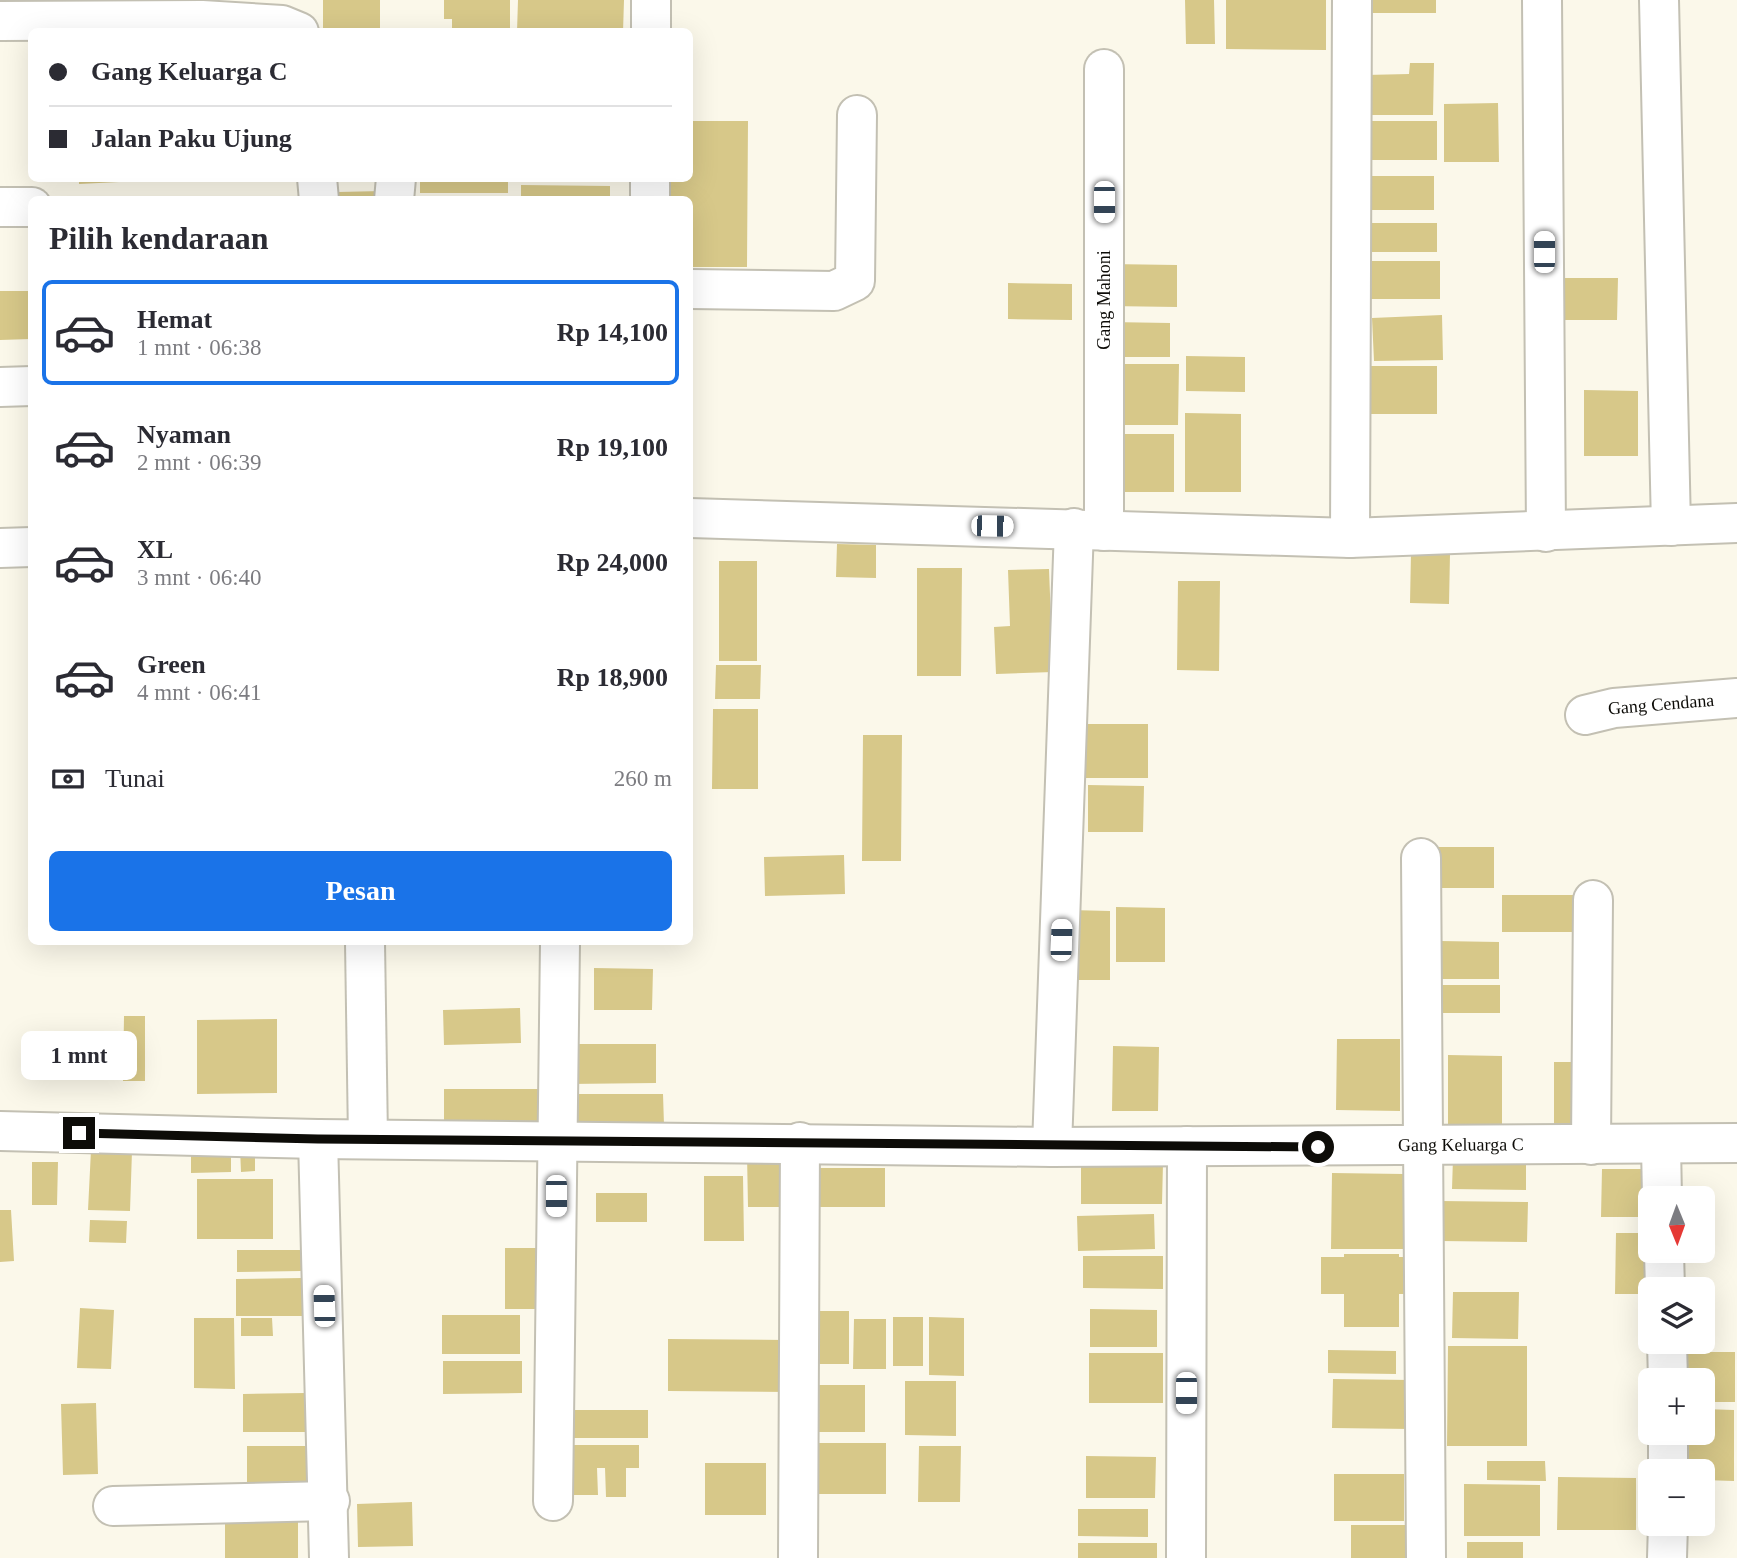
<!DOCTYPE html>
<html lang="id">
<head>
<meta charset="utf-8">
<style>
  :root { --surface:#fff; --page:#f2f2f3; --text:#2b2b33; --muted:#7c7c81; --line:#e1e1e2; --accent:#1a73e8 }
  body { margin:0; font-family:Georgia,serif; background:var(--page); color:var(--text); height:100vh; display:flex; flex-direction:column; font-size:26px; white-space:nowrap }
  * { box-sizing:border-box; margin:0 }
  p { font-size:23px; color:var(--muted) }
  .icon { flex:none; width:38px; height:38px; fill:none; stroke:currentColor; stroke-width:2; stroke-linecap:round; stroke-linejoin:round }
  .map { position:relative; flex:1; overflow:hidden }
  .drawer { position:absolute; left:28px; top:196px; width:665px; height:749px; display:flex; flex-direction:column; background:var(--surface); border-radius:10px; box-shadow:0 7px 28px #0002 }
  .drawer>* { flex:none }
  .hud { position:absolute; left:28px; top:28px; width:665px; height:154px; border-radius:10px; box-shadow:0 7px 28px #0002; display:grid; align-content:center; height:154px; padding:0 21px; background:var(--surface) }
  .needle { width:46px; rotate:179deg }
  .tools { position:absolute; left:1638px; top:1186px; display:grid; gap:14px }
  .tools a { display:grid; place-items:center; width:77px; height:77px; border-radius:10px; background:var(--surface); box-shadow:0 7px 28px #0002; font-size:35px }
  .end { position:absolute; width:32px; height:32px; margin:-16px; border:9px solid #0d0c08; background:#fff; box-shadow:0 0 0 4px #fff }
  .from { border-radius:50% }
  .bubble { position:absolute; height:49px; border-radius:10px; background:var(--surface); box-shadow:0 7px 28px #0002; font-size:23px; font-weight:700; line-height:49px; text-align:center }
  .car { position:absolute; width:21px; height:42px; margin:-21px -10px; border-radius:9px; box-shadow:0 0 5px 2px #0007; background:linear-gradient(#fff 24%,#345 0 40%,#fff 0 76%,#345 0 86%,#fff 0) }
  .hud b { display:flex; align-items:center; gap:24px; height:66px; font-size:26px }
  .hud b+b { border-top:2px solid var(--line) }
  .hud i { width:18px; height:18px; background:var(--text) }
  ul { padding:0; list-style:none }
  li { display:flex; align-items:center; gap:21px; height:105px; margin:0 14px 10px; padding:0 7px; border:4px solid transparent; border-radius:10px }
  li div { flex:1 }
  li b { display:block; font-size:26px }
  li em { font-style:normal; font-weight:700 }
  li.current { border-color:var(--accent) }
  li>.icon { width:63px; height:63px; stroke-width:1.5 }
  h2 { padding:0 21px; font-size:32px; line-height:84px }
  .pay { display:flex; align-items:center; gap:18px; height:77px; padding:0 21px; font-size:26px }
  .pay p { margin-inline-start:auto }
  .action { display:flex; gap:14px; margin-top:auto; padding:14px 21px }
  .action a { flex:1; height:80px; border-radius:10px; background:var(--accent); color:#fff; font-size:28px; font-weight:700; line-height:80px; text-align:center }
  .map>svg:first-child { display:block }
</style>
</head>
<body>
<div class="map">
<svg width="1737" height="1558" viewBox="0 0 1737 1558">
  <rect width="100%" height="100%" fill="#fbf8ea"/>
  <!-- building -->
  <path fill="#d7c889" d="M 323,0 L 380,0 L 380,32 L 323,32 Z
    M 444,0 L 510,0 L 510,32 L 452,32 L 452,19 L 444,19 Z
    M 518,0 L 624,0 L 623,32 L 517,32 Z
    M 1185,0 L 1214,0 L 1215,44 L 1186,44 Z
    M 1226,0 L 1326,0 L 1326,50 L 1226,49 Z
    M 1363,0 L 1436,0 L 1436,13 L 1363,13 Z
    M 1410,63 L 1434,63 L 1433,115 L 1364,115 L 1365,75 L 1409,74 Z
    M 1498,103 L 1499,162 L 1444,162 L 1444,104 Z
    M 690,121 L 748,121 L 747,267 L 690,267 L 690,200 L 654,200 L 654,178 L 690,178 Z
    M 1367,121 L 1437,121 L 1437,160 L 1367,160 Z
    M 1361,176 L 1434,176 L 1434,210 L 1361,210 Z
    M 79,178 L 138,178 L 139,181 L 79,184 Z
    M 420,178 L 508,178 L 508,193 L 420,193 Z
    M 521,185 L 610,186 L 610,200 L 521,200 Z
    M 382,191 L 382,200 L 338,200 L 338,192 Z
    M 1360,223 L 1437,223 L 1437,252 L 1359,252 Z
    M 1366,261 L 1440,261 L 1440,299 L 1365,299 Z
    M 1109,264 L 1177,265 L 1177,307 L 1109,306 Z
    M 1563,278 L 1618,278 L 1617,320 L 1563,320 Z
    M 1008,283 L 1072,284 L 1072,320 L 1008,319 Z
    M 0,291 L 31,291 L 31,339 L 0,340 Z
    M 1442,315 L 1443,360 L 1374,361 L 1372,318 Z
    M 1110,322 L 1170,323 L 1170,357 L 1110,357 Z
    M 1186,356 L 1245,357 L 1245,392 L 1186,391 Z
    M 1111,364 L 1179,364 L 1178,425 L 1111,425 Z
    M 1358,366 L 1437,366 L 1437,414 L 1358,414 Z
    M 1584,390 L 1638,391 L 1638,456 L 1584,456 Z
    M 1185,413 L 1241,414 L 1241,492 L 1185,492 Z
    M 1118,434 L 1174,434 L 1174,492 L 1117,492 Z
    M 837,544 L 876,545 L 876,578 L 836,577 Z
    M 1411,553 L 1450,554 L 1449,604 L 1410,603 Z
    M 719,561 L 757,561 L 757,661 L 719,661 Z
    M 917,568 L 962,568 L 961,676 L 917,676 Z
    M 1049,569 L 1053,672 L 996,674 L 994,627 L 1010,626 L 1008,570 Z
    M 1178,581 L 1220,581 L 1219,671 L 1177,670 Z
    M 716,665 L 761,665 L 760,699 L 715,699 Z
    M 713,709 L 758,709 L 758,789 L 712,789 Z
    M 1084,724 L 1148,724 L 1148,778 L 1084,778 Z
    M 863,735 L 902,735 L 901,861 L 862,861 Z
    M 1088,785 L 1144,786 L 1143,832 L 1088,832 Z
    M 1435,847 L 1494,847 L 1494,888 L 1435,888 Z
    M 844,855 L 845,894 L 765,896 L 764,857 Z
    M 1502,895 L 1573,895 L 1573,932 L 1502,932 Z
    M 1116,907 L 1165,908 L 1165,962 L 1116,962 Z
    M 1070,910 L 1110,911 L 1110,980 L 1069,980 Z
    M 1440,941 L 1499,942 L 1499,979 L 1441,979 Z
    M 594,968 L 653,969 L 652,1010 L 594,1010 Z
    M 1436,985 L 1500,985 L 1500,1013 L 1436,1013 Z
    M 520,1008 L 521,1043 L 444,1045 L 443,1010 Z
    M 124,1016 L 145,1016 L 145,1081 L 123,1081 Z
    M 277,1019 L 277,1093 L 197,1094 L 197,1020 Z
    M 1337,1039 L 1400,1039 L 1400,1111 L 1336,1110 Z
    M 577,1044 L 656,1044 L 656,1083 L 568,1084 Z
    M 1113,1046 L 1159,1047 L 1158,1111 L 1112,1111 Z
    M 1448,1055 L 1502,1056 L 1502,1136 L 1448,1135 Z
    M 1554,1062 L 1578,1062 L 1578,1128 L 1554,1128 Z
    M 444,1089 L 543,1089 L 543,1131 L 444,1131 Z
    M 574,1094 L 663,1094 L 664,1125 L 574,1125 Z
    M 191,1147 L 231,1147 L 231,1172 L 191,1173 Z
    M 240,1148 L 255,1148 L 255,1171 L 241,1172 Z
    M 91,1150 L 132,1151 L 130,1211 L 88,1210 Z
    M 784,1153 L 784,1207 L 748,1207 L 747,1154 Z
    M 1453,1158 L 1526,1158 L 1526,1190 L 1452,1189 Z
    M 32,1162 L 58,1162 L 57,1205 L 32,1205 Z
    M 1081,1163 L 1163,1163 L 1162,1204 L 1081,1204 Z
    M 812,1168 L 885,1168 L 885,1207 L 812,1207 Z
    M 1602,1169 L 1652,1169 L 1650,1217 L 1601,1217 Z
    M 1332,1173 L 1404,1174 L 1404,1249 L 1331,1249 Z
    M 704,1176 L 743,1176 L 744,1241 L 704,1241 Z
    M 197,1179 L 273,1179 L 273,1239 L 197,1239 Z
    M 596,1193 L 647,1193 L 647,1222 L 596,1222 Z
    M 1440,1201 L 1528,1202 L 1527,1242 L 1440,1241 Z
    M 0,1210 L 11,1210 L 14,1261 L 0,1262 Z
    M 1154,1214 L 1155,1249 L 1078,1251 L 1077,1216 Z
    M 90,1220 L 127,1221 L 126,1243 L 89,1242 Z
    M 1616,1233 L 1650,1233 L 1650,1294 L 1615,1294 Z
    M 505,1248 L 539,1248 L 539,1309 L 505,1309 Z
    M 237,1250 L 301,1250 L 301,1271 L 237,1272 Z
    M 1344,1254 L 1399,1254 L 1399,1257 L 1411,1257 L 1411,1294 L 1399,1294 L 1399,1327 L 1344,1327 L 1344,1294 L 1321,1294 L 1321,1257 L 1344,1257 Z
    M 1083,1256 L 1163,1256 L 1163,1289 L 1083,1288 Z
    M 303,1278 L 303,1316 L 236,1316 L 236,1279 Z
    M 1453,1292 L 1519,1292 L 1518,1339 L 1452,1338 Z
    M 80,1308 L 114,1310 L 111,1369 L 77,1368 Z
    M 1090,1309 L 1157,1310 L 1157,1347 L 1090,1347 Z
    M 806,1311 L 849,1311 L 849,1364 L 805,1364 Z
    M 442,1315 L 520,1315 L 520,1354 L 442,1354 Z
    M 893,1317 L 923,1317 L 923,1366 L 893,1366 Z
    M 929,1317 L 964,1318 L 964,1376 L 929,1375 Z
    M 194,1318 L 234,1318 L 235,1389 L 194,1388 Z
    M 241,1318 L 272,1318 L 273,1336 L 241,1336 Z
    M 854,1319 L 886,1319 L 886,1369 L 853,1369 Z
    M 668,1339 L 787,1340 L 787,1392 L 668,1391 Z
    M 1448,1346 L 1527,1346 L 1527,1446 L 1447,1446 Z
    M 1328,1350 L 1396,1351 L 1396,1374 L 1328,1373 Z
    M 1676,1352 L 1735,1352 L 1735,1402 L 1703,1402 L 1703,1381 L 1676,1381 Z
    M 1089,1353 L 1163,1353 L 1163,1403 L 1089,1403 Z
    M 443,1361 L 522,1361 L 522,1393 L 443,1394 Z
    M 1333,1379 L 1411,1380 L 1411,1429 L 1332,1428 Z
    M 905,1381 L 956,1381 L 956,1436 L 905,1435 Z
    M 811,1385 L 865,1385 L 865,1432 L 810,1432 Z
    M 306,1393 L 306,1432 L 243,1432 L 243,1394 Z
    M 96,1403 L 98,1474 L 63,1475 L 61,1404 Z
    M 1703,1409 L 1734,1410 L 1734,1481 L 1703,1480 L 1703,1472 L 1675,1472 L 1675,1433 L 1703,1433 Z
    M 570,1410 L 648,1410 L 648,1438 L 570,1438 Z
    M 802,1443 L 886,1443 L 886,1494 L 802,1494 Z
    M 573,1445 L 639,1445 L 639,1468 L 626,1468 L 626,1497 L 606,1497 L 605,1468 L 597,1468 L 598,1495 L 573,1495 Z
    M 247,1446 L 307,1446 L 308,1493 L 247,1494 Z
    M 919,1446 L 961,1446 L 960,1502 L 918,1502 Z
    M 1086,1456 L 1156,1457 L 1155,1498 L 1086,1498 Z
    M 1487,1461 L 1545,1461 L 1546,1481 L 1487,1480 Z
    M 705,1463 L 766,1463 L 766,1515 L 705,1515 Z
    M 1334,1474 L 1404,1474 L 1404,1521 L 1334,1521 Z
    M 1558,1477 L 1636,1478 L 1636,1530 L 1557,1530 Z
    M 1464,1484 L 1540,1485 L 1540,1536 L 1464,1536 Z
    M 412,1502 L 413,1546 L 358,1547 L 357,1504 Z
    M 225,1505 L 298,1506 L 298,1558 L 225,1558 Z
    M 1078,1509 L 1148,1509 L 1148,1537 L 1078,1536 Z
    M 1351,1525 L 1409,1525 L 1409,1558 L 1351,1558 Z
    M 1467,1542 L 1523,1542 L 1523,1558 L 1467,1558 Z
    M 1078,1543 L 1157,1543 L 1157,1558 L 1078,1558 Z"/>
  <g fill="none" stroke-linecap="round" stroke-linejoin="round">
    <!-- street casing -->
    <g stroke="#c3c0b3" stroke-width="42">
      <g id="street">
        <path d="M 1542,0 L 1546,532"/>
        <path d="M 1659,0 L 1671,526"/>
        <path d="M 0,21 L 202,20 L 282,25 L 299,32"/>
        <path d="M 651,32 L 651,0"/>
        <path d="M 317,178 L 319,200"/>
        <path d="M 394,200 L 396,178"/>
        <path d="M 650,200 L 650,178"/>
        <path d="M 0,207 L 32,207"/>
        <path d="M 690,289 L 834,291 L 855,281 L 857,115"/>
        <path d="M 0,387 L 32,386"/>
        <path d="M 690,518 L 1350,538 L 1737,523"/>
        <path d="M 1104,531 L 1104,69"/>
        <path d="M 1350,538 L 1352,0"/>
        <path d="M 0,548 L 32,547"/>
        <path id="s1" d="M 1585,715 L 1614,708 L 1737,698"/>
        <path d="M 1421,858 L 1426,1558"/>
        <path d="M 365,942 L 368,1139"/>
        <path id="s2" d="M 0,1131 L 318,1139 L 1052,1147 L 1737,1143"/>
        <path d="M 318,1139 L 329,1558"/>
        <path d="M 1591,1145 L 1593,900"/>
        <path d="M 1661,1145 L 1662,1199"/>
        <path d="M 1052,1147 L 1074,528"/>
        <path d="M 1664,1251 L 1665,1290"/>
        <path d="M 1667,1342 L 1668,1381"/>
        <path d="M 1668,1472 L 1668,1433"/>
        <path d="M 553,1501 L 560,942"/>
        <path d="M 113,1506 L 330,1501"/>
        <path d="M 798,1558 L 800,1142"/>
        <path d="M 1186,1558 L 1187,1146"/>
        <path d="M 1667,1558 L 1668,1524"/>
      </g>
    </g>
    <!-- street -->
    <use href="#street" stroke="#fff" stroke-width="38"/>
  </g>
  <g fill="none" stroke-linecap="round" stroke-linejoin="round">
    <!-- route -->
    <path stroke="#0d0c08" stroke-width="9" d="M 79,1133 L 318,1139 L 1318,1147"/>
  </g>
  <g text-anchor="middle" stroke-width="5" stroke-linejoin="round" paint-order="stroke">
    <!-- street labels -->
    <g font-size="18" fill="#0d0c08" stroke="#fff">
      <text transform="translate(1104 300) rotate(-90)" y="6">Gang Mahoni</text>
      <text dy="6" stroke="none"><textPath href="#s1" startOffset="77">Gang Cendana</textPath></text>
      <text dy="6" stroke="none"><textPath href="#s2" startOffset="1461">Gang Keluarga C</textPath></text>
    </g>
  </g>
</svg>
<div class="tools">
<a><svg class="needle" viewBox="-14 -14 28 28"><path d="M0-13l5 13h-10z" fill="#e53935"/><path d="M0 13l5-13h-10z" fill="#7c7c81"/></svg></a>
<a><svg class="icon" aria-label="layers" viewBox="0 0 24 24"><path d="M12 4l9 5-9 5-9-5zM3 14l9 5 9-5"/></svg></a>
<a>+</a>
<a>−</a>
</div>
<i class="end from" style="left:1318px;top:1147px"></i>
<i class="end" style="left:79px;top:1133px"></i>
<div class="bubble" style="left:21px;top:1031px;width:116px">1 mnt</div>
<i class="car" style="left:1104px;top:202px;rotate:180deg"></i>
<i class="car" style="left:1544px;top:252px;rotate:0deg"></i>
<i class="car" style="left:992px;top:526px;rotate:91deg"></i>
<i class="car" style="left:1061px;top:940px;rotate:2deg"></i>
<i class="car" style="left:556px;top:1196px;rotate:180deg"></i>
<i class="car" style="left:324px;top:1306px;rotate:358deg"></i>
<i class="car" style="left:1186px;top:1393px;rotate:180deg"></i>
<div class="hud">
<b><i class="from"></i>Gang Keluarga C</b>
<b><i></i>Jalan Paku Ujung</b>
</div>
<section class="drawer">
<h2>Pilih kendaraan</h2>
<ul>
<li class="current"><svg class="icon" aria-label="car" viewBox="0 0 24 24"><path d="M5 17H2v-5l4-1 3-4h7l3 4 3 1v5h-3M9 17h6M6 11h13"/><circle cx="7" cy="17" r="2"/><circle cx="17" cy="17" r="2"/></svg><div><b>Hemat</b><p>1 mnt · 06:38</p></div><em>Rp 14,100</em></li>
<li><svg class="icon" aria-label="car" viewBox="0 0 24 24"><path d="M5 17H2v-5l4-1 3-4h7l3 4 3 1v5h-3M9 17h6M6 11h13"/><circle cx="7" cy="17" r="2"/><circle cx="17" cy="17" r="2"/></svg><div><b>Nyaman</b><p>2 mnt · 06:39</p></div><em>Rp 19,100</em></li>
<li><svg class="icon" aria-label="car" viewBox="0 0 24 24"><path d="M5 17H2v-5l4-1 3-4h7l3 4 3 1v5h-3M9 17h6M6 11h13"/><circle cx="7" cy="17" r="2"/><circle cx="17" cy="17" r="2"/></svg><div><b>XL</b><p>3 mnt · 06:40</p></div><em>Rp 24,000</em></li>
<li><svg class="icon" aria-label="car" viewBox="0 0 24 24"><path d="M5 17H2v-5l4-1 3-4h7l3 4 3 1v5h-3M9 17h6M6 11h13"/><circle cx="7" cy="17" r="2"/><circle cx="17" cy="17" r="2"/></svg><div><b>Green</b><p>4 mnt · 06:41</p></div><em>Rp 18,900</em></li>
</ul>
<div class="pay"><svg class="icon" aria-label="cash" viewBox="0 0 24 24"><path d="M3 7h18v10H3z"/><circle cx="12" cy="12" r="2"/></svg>Tunai<p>260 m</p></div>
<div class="action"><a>Pesan</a></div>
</section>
</div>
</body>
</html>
